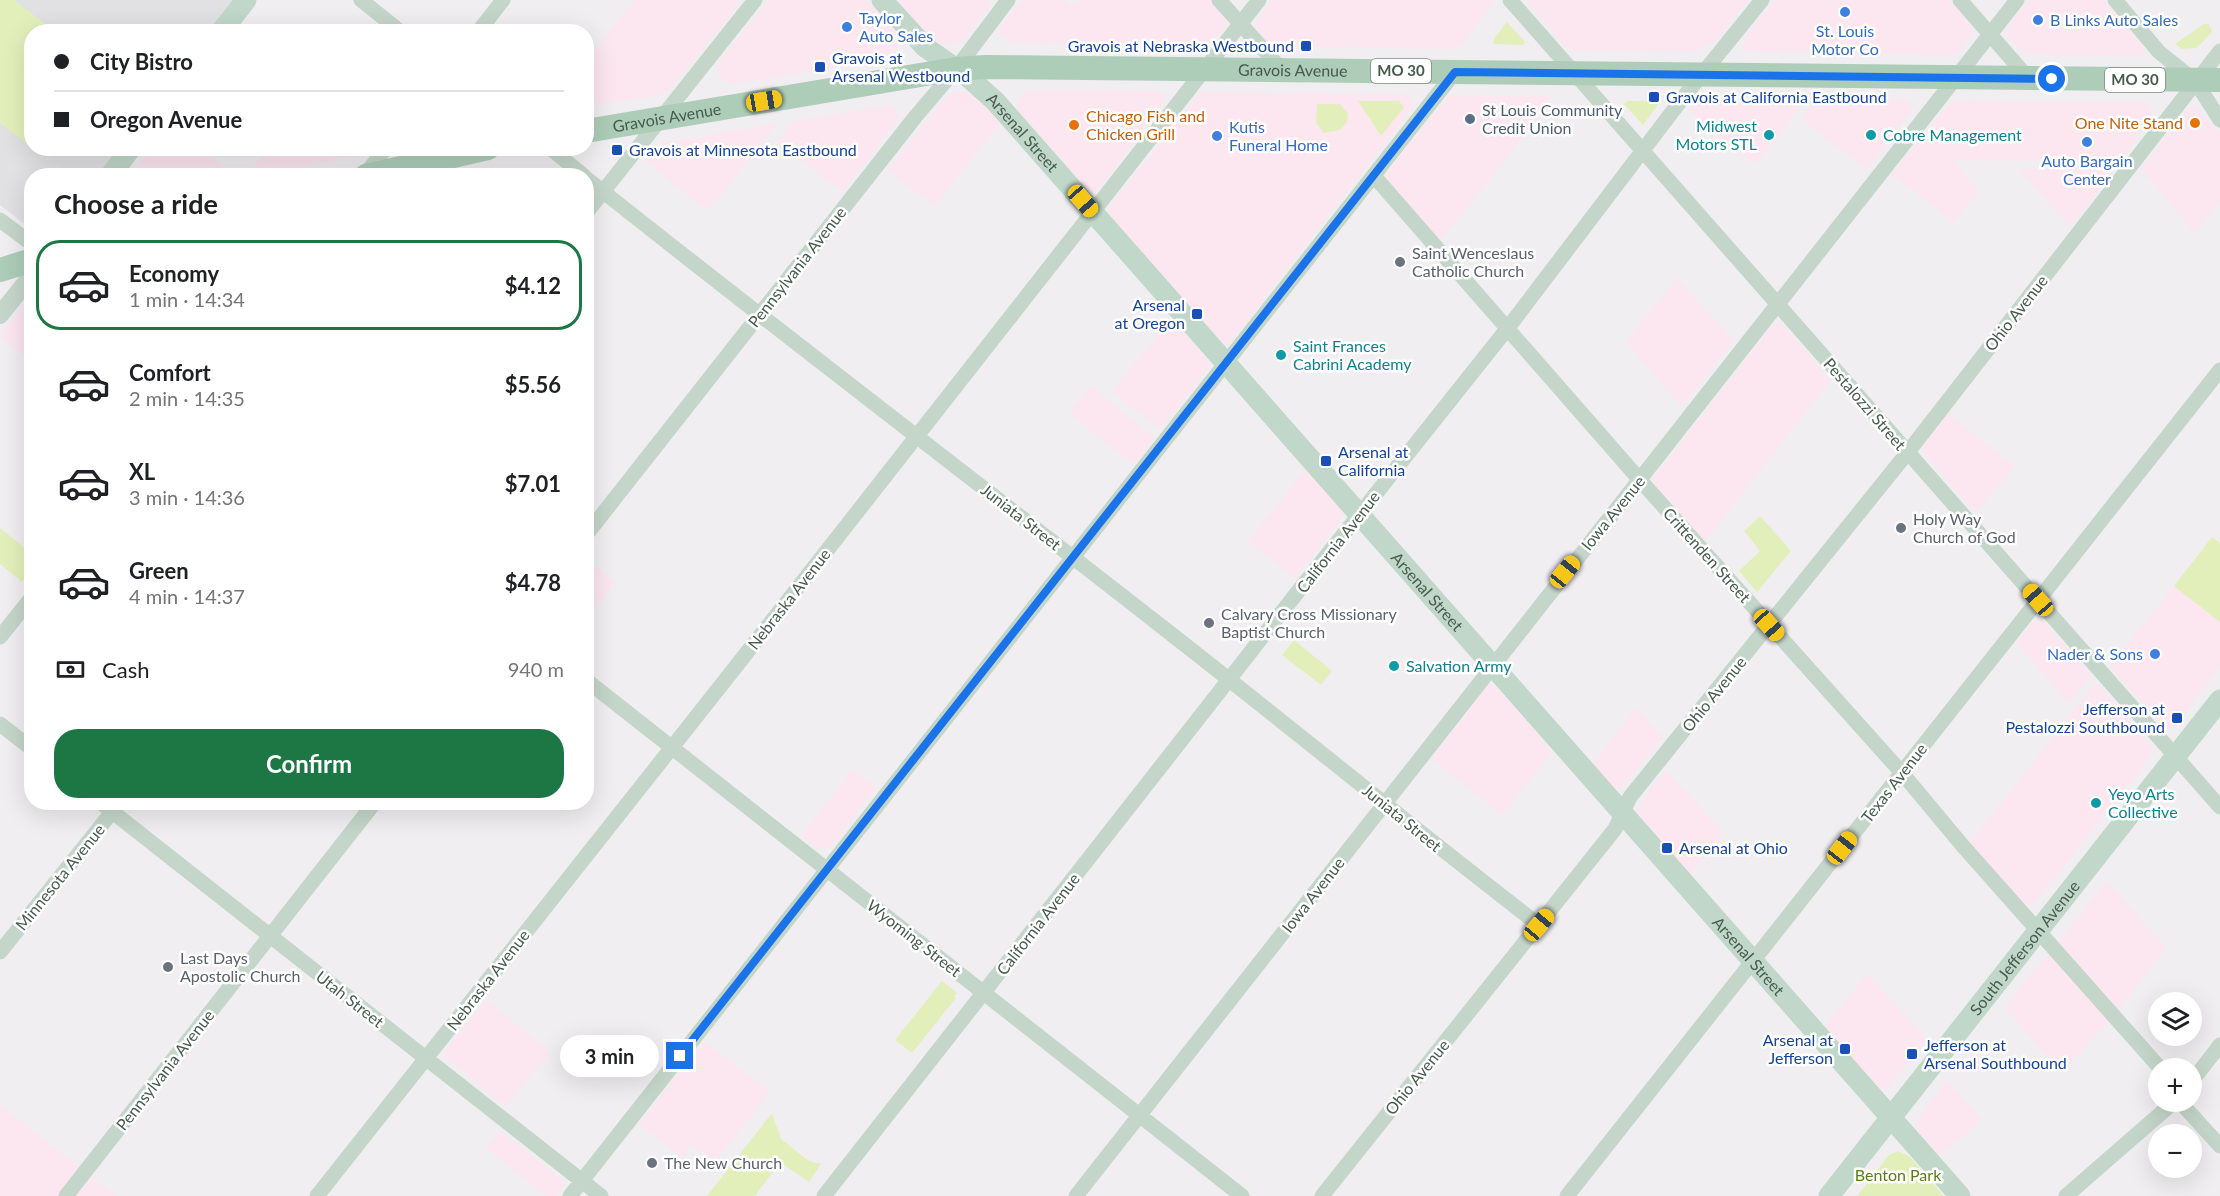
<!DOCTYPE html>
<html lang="en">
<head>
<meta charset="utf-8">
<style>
  :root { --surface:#fff; --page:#f2f2f2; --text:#202124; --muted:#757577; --line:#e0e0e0; --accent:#1c7744 }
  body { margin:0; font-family:Lato,sans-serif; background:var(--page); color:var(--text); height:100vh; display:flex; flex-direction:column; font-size:22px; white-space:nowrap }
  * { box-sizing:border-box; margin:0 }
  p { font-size:20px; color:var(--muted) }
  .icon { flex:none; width:33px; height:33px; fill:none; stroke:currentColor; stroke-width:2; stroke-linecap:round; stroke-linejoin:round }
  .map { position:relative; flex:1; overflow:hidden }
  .sheet { position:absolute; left:24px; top:168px; width:570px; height:642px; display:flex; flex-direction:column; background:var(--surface); border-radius:24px; box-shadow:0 6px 24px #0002 }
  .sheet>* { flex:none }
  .hud { position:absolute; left:24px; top:24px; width:570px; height:132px; border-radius:24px; box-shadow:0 6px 24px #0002; display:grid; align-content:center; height:132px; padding:0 30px; background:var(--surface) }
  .fabs { position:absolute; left:2148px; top:992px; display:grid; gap:12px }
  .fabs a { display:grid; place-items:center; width:54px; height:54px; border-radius:50%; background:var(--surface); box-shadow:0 6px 24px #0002; font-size:30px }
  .end { position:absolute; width:27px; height:27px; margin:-14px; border:8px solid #1a73e8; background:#fff; box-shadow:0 0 0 3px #fff }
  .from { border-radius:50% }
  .bubble { position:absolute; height:42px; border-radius:21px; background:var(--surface); box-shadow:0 6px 24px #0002; font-size:20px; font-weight:700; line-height:42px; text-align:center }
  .car { position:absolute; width:18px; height:36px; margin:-18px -9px; border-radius:8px; box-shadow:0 0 4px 2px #0007; background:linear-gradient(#f5c518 24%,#345 0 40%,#f5c518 0 76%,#345 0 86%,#f5c518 0) }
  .hud b { display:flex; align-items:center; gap:21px; height:57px; font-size:22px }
  .hud b+b { border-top:2px solid var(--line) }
  .hud i { width:15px; height:15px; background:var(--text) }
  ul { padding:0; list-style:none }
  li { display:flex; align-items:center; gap:18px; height:90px; margin:0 12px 9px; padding:0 18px; border:3px solid transparent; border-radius:24px }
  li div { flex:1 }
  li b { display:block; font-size:22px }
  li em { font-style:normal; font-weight:700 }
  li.selected { border-color:var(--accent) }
  li>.icon { width:54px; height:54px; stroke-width:1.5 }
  h2 { padding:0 30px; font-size:27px; line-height:72px }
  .pay { display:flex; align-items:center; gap:15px; height:66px; padding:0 30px; font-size:22px }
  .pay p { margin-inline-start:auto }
  .button { display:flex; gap:12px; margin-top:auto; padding:12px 30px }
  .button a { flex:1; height:69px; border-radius:24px; background:var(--accent); color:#fff; font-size:24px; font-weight:700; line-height:69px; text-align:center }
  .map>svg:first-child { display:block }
</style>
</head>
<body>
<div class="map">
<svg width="2220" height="1196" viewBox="0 0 2220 1196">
  <rect width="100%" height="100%" fill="#f0eef1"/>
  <!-- commercial -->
  <path fill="#fce6f0" d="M 635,0 L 735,0 L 740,4 L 665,94 L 587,107 L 587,60 Z
    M 769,0 L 868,0 L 899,34 L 902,40 L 898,48 L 887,55 L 875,60 L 734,84 L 722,80 L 717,69 L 718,64 Z
    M 896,0 L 988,0 L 991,4 L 964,39 L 959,43 L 946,43 L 936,42 L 930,38 Z
    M 1022,0 L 1065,0 L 1071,6 L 1081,0 L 1211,0 L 1228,19 L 1227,23 L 1208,45 L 1013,43 L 1000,34 L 999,29 Z
    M 1272,0 L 1493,0 L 1493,3 L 1462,45 L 1451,49 L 1269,46 L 1253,27 Z
    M 1527,0 L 1748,0 L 1716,41 L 1695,52 L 1574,50 L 1564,45 Z
    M 1775,0 L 1948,0 L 1973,28 L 1973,33 L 1959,51 L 1953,55 L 1746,51 L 1743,47 L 1745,38 Z
    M 2028,0 L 2104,0 L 2143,46 L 2144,50 L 2141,55 L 2137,56 L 2029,54 L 2023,52 L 2007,36 L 2007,31 L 2009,25 Z
    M 958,91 L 965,91 L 974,95 L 1000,123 L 934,206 L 888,170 L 944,100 Z
    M 1032,91 L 1159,91 L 1163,93 L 1166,98 L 1097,191 L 1093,192 L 1088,190 L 1017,110 L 1019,98 L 1025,92 Z
    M 1201,92 L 1402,94 L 1411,98 L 1413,102 L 1409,112 L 1226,346 L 1221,343 L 1108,213 L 1110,207 Z
    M 1450,95 L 1548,96 L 1550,97 L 1550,103 L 1441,240 L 1388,182 L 1387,177 L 1389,170 Z
    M 1704,98 L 1806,99 L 1756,164 L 1689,111 L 1698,100 Z
    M 1816,99 L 1903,99 L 1911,105 L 1911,111 L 1867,170 L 1802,119 Z
    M 1957,101 L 2141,102 L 2150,106 L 2152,116 L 2121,161 L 1953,160 L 1978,191 L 1954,222 L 1892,174 L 1947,106 Z
    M 889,105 L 898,111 L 899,117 L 896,122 L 843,192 L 777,141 L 792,122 Z
    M 2192,106 L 2198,109 L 2220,134 L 2220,202 L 2195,233 L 2141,169 L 2187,109 Z
    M 778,123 L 708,211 L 644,160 L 655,147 L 664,143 Z
    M 150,149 L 201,149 L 233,173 L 231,176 L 130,175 Z
    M 267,149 L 267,148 L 372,149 L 366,152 L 268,175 L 246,175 Z
    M 2018,169 L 2106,170 L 2113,173 L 2070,226 Z
    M 1677,278 L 1733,340 L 1682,407 L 1626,342 Z
    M 31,296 L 31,361 L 0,336 Z
    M 1171,319 L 1206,357 L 1208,363 L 1208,368 L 1160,429 L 1112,392 Z
    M 1779,323 L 1784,326 L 1830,381 L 1705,541 L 1654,484 L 1653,479 L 1771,327 Z
    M 1091,386 L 1154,438 L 1133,464 L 1069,413 Z
    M 1948,414 L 2014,466 L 1976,513 L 1922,450 L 1923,445 Z
    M 1307,468 L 1343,511 L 1343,517 L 1295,578 L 1248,541 Z
    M 587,559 L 615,582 L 587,620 Z
    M 2174,586 L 2220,622 L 2220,667 L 2177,722 L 2173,727 L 2168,728 L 2162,725 L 2110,666 Z
    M 2039,620 L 2044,622 L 2091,675 L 2069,704 L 2017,643 L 2033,622 Z
    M 2096,682 L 2150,745 L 2151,752 L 2149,759 L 2034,903 L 2029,905 L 2023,903 L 1969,844 Z
    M 1492,685 L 1499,688 L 1552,751 L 1503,815 L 1431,759 L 1487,687 Z
    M 1636,708 L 1663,738 L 1619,790 L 1613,788 L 1593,764 Z
    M 853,770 L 876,788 L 830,847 L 819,849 L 801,835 Z
    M 1666,770 L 1723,832 L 1690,874 L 1636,813 L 1637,808 Z
    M 2107,881 L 2166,948 L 2117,1011 L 2061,947 L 2059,942 Z
    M 2052,956 L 2110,1020 L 2061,1072 L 2005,1008 L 2045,957 Z
    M 1867,973 L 1927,1039 L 1885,1090 L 1878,1088 L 1824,1028 Z
    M 486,1000 L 550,1052 L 506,1106 L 445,1056 L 445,1051 Z
    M 705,1042 L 770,1092 L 715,1162 L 692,1144 L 681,1157 L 639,1124 Z
    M 1947,1080 L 1982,1120 L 1939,1156 L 1917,1132 L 1915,1123 Z
    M 0,1105 L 73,1162 L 117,1196 L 0,1196 Z
    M 500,1131 L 562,1180 L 563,1186 L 557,1196 L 546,1196 L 486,1148 Z"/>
  <!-- education -->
  <path fill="#e1e0e2" d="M 0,0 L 235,0 L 211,31 L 32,32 L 32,148 L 119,149 L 98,175 L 32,176 L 31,229 L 0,205 Z"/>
  <!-- green -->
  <path fill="#e3efbb" d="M 0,0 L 14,0 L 54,31 L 32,32 L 32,148 L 0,123 Z
    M 1507,22 L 1525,42 L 1523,45 L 1493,44 L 1495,37 Z
    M 2204,24 L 2209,24 L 2212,32 L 2197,48 L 2182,49 L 2175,44 Z
    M 1358,101 L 1399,101 L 1404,107 L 1381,136 Z
    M 1627,101 L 1657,101 L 1659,103 L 1643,125 L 1624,104 Z
    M 1317,104 L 1340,104 L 1348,114 L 1347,122 L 1340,130 L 1324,133 L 1316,123 Z
    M 1760,516 L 1791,551 L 1757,592 L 1739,571 L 1760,551 L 1744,531 Z
    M 0,528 L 31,553 L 31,569 L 22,582 L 0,564 Z
    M 2212,537 L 2220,543 L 2220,622 L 2174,586 Z
    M 1294,640 L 1332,671 L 1321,685 L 1282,655 Z
    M 942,981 L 957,993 L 954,996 L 956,998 L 912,1053 L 895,1040 Z
    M 772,1113 L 781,1139 L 809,1161 L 821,1164 L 809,1182 L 780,1162 L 755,1196 L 707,1196 Z
    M 1898,1151 L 1909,1156 L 1944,1196 L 1857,1196 L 1889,1155 Z"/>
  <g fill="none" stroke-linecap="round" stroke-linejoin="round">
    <!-- minor -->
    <path stroke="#c4d5c9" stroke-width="15" d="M 361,0 L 401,32
      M 1219,0 L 1282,70
      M 1510,0 L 2220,807
      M 1960,0 L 2029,79
      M 2115,0 L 2159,52 L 2195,81 L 2220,120
      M 478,32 L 503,0
      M 550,148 L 584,176
      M 364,176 L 386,148
      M 1374,176 L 1639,479 L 1902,773 L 1962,845 L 2160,1068
      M 586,178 C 773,327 964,472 1152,619 C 1282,720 1409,825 1539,925
      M 586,213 L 755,0
      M 0,220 L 32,244
      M 586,535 L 916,116 L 956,69 L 1008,0
      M 0,637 L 32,597
      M 586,680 L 1242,1196
      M 0,724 L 32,749
      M 100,802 L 601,1196
      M 0,952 L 120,802
      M 2192,1081 L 2220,1045
      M 2179,1101 L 2220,1146
      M 66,1196 L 375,802
      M 317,1196 L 734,669 L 1259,0
      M 570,1196 L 1455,72
      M 824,1196 L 1300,589 L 1507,329 L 1682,99 L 1762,0
      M 1076,1196 L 2017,0
      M 1322,1196 L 1615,829 L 1630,797 L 1908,452 L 2220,51
      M 1567,1196 L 2220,370
      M 2066,1196 L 2175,1101"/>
    <!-- tertiary -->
    <path stroke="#c4d5c9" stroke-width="18" d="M 0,315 L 32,275"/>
    <!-- secondary -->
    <g stroke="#c0d7c9" stroke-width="21">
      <path id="s1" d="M 882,0 L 925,47 L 968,77 L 995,101 L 1960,1196"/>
      <path d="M 221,32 L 246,0"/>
      <path d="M 110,176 L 131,148"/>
      <path id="s2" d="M 1829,1196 L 2220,700"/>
    </g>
    <!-- primary -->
    <g stroke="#adcdb8" stroke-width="24">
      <path id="s3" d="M 586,131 L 956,69 L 985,67 L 2220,80"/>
      <path d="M 366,176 L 488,148"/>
      <path d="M 0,270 L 32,260"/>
    </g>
  </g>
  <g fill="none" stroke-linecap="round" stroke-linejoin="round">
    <!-- route -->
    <path stroke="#1a73e8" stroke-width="8" d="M 680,1056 L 1455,72 L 2052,79"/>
  </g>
  <!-- markers -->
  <g fill="#3f7fe0" stroke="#fff" stroke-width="2">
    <circle cx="1845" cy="12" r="6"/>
    <circle cx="2038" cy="20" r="6"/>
    <circle cx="847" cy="27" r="6"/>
    <circle cx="1217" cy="136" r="6"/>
    <circle cx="2087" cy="142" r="6"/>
    <circle cx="2155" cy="654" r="6"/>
  </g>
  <g fill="#1a4fb4" stroke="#fff" stroke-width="2">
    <rect x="1300" y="40" width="12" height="12" rx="3"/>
    <rect x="814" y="61" width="12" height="12" rx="3"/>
    <rect x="1648" y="91" width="12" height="12" rx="3"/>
    <rect x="611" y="144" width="12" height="12" rx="3"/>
    <rect x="1191" y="308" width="12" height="12" rx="3"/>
    <rect x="1320" y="455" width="12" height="12" rx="3"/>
    <rect x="2171" y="712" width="12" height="12" rx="3"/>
    <rect x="1661" y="842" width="12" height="12" rx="3"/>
    <rect x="1839" y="1043" width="12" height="12" rx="3"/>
    <rect x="1906" y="1048" width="12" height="12" rx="3"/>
  </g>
  <circle fill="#5c6f8a" stroke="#fff" stroke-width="2" cx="1470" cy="119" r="6"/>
  <g fill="#e8710a" stroke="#fff" stroke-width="2">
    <circle cx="2195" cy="123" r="6"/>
    <circle cx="1074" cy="125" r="6"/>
  </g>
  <g fill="#0f9aa8" stroke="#fff" stroke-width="2">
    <circle cx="1769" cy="135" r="6"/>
    <circle cx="1871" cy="135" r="6"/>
    <circle cx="1281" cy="355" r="6"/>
    <circle cx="1394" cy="666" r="6"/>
    <circle cx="2096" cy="803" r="6"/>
  </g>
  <g fill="#6b7280" stroke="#fff" stroke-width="2">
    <circle cx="1400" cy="262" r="6"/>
    <circle cx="1901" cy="528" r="6"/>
    <circle cx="1209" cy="623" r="6"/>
    <circle cx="168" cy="967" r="6"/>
    <circle cx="652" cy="1163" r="6"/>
  </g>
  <g text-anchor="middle" stroke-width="5" stroke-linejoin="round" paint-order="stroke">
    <!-- shield labels -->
    <g fill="#fff" stroke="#7e8c82" stroke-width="1.5">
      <rect x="1371" y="59" width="60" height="24" rx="4.5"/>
      <rect x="2105" y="68" width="60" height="24" rx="4.5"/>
    </g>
    <g font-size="15" font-weight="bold" fill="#465b4d">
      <text x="1401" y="76">MO 30</text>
      <text x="2135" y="85">MO 30</text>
    </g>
    <!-- shop labels -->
    <g font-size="16" fill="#366cbe" stroke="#fff" text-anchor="start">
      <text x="859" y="24">Taylor<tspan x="859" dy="18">Auto Sales</tspan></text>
      <text x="2050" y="26">B Links Auto Sales</text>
      <text x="1845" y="37" text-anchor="middle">St. Louis<tspan x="1845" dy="18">Motor Co</tspan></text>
      <text x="1229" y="133">Kutis<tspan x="1229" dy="18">Funeral Home</tspan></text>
      <text x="2087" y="167" text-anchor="middle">Auto Bargain<tspan x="2087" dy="18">Center</tspan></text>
      <text x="2143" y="660" text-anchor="end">Nader &amp; Sons</text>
    </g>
    <!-- transit labels -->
    <g font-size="16" fill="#164399" stroke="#fff" text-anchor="start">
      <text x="1294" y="52" text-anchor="end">Gravois at Nebraska Westbound</text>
      <text x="832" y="64">Gravois at<tspan x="832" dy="18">Arsenal Westbound</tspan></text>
      <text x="1666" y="103">Gravois at California Eastbound</text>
      <text x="629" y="156">Gravois at Minnesota Eastbound</text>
      <text x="1185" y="311" text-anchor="end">Arsenal<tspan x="1185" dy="18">at Oregon</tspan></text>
      <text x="1338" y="458">Arsenal at<tspan x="1338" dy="18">California</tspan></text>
      <text x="2165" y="715" text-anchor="end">Jefferson at<tspan x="2165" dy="18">Pestalozzi Southbound</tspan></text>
      <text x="1679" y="854">Arsenal at Ohio</text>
      <text x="1833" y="1046" text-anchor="end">Arsenal at<tspan x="1833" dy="18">Jefferson</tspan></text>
      <text x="1924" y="1051">Jefferson at<tspan x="1924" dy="18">Arsenal Southbound</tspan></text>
    </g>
    <!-- street labels -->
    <g font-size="16" fill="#465b4d" stroke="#fff">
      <text dy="6" stroke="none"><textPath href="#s3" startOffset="712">Gravois Avenue</textPath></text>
      <text dy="6" stroke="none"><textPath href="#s3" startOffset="82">Gravois Avenue</textPath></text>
      <text dy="6" stroke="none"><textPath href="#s1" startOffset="194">Arsenal Street</textPath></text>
      <text transform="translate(797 267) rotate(-52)" y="6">Pennsylvania Avenue</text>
      <text transform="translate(2016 313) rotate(-52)" y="6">Ohio Avenue</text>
      <text transform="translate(1865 404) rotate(49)" y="6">Pestalozzi Street</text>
      <text transform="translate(1613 513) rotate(-51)" y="6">Iowa Avenue</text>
      <text transform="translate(1021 517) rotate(38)" y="6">Juniata Street</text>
      <text transform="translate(1338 542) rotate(-52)" y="6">California Avenue</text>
      <text transform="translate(1707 555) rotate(48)" y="6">Crittenden Street</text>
      <text dy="6" stroke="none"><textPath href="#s1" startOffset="806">Arsenal Street</textPath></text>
      <text transform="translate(789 599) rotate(-52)" y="6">Nebraska Avenue</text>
      <text transform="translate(1714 694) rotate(-51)" y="6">Ohio Avenue</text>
      <text transform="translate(1894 783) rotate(-52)" y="6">Texas Avenue</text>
      <text transform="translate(1402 818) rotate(39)" y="6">Juniata Street</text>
      <text transform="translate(60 877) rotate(-51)" y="6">Minnesota Avenue</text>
      <text transform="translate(1313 895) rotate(-52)" y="6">Iowa Avenue</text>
      <text transform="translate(1038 924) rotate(-52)" y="6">California Avenue</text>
      <text transform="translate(914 938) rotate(38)" y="6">Wyoming Street</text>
      <text dy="6" stroke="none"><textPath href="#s2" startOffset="316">South Jefferson Avenue</textPath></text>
      <text dy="6" stroke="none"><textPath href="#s1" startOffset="1292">Arsenal Street</textPath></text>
      <text transform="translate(488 980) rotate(-52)" y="6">Nebraska Avenue</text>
      <text transform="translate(350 999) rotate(38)" y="6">Utah Street</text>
      <text transform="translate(165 1070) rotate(-52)" y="6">Pennsylvania Avenue</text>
      <text transform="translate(1417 1077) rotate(-51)" y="6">Ohio Avenue</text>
    </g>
    <!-- service labels -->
    <g font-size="16" fill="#4e5e75" stroke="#fff" text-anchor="start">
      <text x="1482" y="116">St Louis Community<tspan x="1482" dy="18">Credit Union</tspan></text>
    </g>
    <!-- food labels -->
    <g font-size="16" fill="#c56008" stroke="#fff" text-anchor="start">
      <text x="1086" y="122">Chicago Fish and<tspan x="1086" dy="18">Chicken Grill</tspan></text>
      <text x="2183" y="129" text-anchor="end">One Nite Stand</text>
    </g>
    <!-- culture labels -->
    <g font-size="16" fill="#0d838f" stroke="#fff" text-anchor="start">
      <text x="1757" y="132" text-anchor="end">Midwest<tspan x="1757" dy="18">Motors STL</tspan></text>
      <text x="1883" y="141">Cobre Management</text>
      <text x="1293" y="352">Saint Frances<tspan x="1293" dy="18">Cabrini Academy</tspan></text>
      <text x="1406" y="672">Salvation Army</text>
      <text x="2108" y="800">Yeyo Arts<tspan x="2108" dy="18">Collective</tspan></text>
    </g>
    <!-- worship labels -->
    <g font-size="16" fill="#5b616d" stroke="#fff" text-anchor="start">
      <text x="1412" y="259">Saint Wenceslaus<tspan x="1412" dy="18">Catholic Church</tspan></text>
      <text x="1913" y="525">Holy Way<tspan x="1913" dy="18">Church of God</tspan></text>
      <text x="1221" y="620">Calvary Cross Missionary<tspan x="1221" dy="18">Baptist Church</tspan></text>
      <text x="180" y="964">Last Days<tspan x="180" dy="18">Apostolic Church</tspan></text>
      <text x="664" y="1169">The New Church</text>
    </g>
    <!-- park labels -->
    <g font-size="16" fill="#597d16" stroke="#fff">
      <text x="1898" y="1181">Benton Park</text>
    </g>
  </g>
</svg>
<div class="fabs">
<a><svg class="icon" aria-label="layers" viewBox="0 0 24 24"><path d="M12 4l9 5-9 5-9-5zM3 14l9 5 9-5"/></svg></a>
<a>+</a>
<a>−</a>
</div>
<i class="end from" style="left:2052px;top:79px"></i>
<i class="end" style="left:680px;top:1056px"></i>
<div class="bubble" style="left:560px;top:1035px;width:99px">3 min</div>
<i class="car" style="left:764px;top:101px;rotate:80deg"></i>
<i class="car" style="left:1083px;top:201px;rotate:139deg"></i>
<i class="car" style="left:1565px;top:572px;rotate:39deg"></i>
<i class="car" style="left:2038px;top:600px;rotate:319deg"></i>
<i class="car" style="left:1769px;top:625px;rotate:138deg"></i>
<i class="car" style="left:1842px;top:848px;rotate:38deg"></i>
<i class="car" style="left:1539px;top:925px;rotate:40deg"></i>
<div class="hud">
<b><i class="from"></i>City Bistro</b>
<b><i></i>Oregon Avenue</b>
</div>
<section class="sheet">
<h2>Choose a ride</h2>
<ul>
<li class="selected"><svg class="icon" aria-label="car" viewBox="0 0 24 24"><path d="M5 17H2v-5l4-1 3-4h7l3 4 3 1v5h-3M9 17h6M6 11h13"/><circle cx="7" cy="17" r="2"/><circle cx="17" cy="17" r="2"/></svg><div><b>Economy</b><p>1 min · 14:34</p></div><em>$4.12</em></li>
<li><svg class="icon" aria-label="car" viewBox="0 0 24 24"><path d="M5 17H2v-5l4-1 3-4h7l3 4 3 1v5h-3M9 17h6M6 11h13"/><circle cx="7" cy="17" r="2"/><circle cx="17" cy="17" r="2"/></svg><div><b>Comfort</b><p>2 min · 14:35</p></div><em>$5.56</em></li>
<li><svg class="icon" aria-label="car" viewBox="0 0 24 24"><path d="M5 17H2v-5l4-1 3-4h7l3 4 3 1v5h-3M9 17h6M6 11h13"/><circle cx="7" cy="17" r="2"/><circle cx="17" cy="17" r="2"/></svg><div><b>XL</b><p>3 min · 14:36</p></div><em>$7.01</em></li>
<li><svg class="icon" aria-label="car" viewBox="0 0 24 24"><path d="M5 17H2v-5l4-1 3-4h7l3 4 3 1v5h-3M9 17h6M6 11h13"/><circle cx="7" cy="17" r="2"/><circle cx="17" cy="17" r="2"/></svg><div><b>Green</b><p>4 min · 14:37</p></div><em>$4.78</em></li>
</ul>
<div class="pay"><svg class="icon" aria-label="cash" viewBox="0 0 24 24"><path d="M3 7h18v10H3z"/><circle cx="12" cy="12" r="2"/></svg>Cash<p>940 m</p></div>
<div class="button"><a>Confirm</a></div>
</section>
</div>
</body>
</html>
